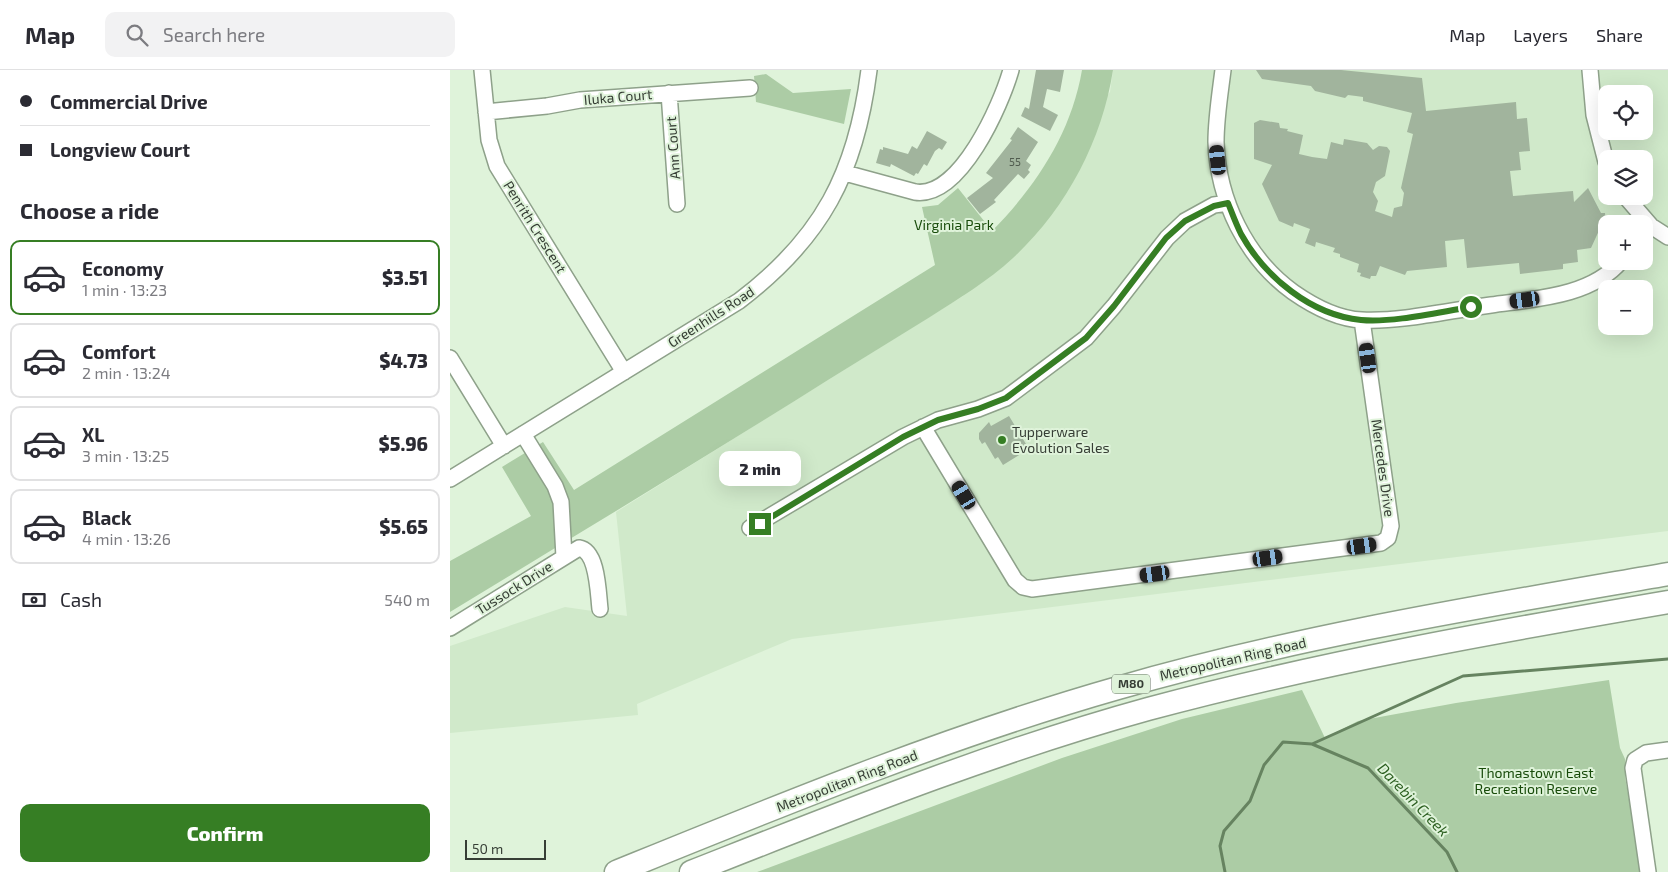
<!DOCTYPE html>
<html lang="en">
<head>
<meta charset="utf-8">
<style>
  :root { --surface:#fff; --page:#f2f2f3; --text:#2b2b33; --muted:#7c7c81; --line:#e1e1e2; --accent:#367e24 }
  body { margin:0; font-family:"Exo 2",sans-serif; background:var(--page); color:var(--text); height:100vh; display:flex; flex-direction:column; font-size:19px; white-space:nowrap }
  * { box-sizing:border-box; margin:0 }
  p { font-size:16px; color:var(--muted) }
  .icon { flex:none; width:28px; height:28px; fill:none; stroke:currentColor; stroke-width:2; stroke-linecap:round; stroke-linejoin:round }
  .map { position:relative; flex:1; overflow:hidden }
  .sheet { display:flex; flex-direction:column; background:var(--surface); width:450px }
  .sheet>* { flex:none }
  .banner { display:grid; align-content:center; height:110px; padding:0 20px; background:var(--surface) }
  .buttons { position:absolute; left:1148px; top:15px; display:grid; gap:10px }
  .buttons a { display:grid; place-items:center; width:55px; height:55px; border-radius:10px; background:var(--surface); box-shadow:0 5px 20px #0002; font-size:25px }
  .scale { position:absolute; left:15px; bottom:12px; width:81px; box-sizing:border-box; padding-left:5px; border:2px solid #363e35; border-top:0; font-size:14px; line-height:18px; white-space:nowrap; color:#363e35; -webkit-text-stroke:4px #dff3da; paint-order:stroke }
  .end { position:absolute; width:22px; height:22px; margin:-11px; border:6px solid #367e24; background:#fff; box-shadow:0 0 0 2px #fff }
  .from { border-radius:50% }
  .bubble { position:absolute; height:35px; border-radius:10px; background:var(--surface); box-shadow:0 5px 20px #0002; font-size:16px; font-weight:800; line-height:35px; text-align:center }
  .car { position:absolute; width:15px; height:30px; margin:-15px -8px; border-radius:6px; box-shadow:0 0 4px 1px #0007; background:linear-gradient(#222 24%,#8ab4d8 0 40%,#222 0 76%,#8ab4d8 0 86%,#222 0) }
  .banner b { display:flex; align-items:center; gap:18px; height:48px; font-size:19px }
  .banner b+b { border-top:1px solid var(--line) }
  .banner i { width:12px; height:12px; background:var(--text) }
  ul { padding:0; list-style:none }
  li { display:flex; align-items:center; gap:15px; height:75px; margin:0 10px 8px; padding:0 10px; border:2px solid var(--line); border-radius:10px }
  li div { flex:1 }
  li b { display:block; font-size:19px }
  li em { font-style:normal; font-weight:800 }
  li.current { border-color:var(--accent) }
  li>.icon { width:45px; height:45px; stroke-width:1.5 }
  h2 { padding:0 20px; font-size:22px; line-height:60px }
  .pay { display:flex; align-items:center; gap:12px; height:55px; padding:0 20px; font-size:19px }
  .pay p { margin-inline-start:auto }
  .button { display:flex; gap:10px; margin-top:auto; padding:10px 20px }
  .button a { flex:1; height:58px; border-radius:10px; background:var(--accent); color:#fff; font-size:20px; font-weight:800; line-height:58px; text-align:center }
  header { display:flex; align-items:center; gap:30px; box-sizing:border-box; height:70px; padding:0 25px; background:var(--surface); border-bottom:1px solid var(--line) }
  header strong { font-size:24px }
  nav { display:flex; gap:28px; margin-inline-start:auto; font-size:18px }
  .search { width:350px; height:45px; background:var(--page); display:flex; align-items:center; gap:12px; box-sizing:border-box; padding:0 18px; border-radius:10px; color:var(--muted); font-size:19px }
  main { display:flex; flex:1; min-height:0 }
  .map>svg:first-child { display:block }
</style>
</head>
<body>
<header>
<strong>Map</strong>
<div class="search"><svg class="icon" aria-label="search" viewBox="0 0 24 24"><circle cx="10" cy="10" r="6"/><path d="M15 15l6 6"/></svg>Search here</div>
<nav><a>Map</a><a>Layers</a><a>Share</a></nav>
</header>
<main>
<section class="sheet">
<div class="banner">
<b><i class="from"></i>Commercial Drive</b>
<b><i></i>Longview Court</b>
</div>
<h2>Choose a ride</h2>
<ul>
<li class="current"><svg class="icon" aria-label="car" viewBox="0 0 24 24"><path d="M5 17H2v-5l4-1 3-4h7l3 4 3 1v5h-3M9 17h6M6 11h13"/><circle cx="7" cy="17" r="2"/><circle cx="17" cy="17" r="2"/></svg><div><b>Economy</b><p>1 min · 13:23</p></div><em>$3.51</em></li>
<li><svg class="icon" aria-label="car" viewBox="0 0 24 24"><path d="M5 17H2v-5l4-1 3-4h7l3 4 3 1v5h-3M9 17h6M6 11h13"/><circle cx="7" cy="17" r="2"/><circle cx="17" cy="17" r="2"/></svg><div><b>Comfort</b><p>2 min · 13:24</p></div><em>$4.73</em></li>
<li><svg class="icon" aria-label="car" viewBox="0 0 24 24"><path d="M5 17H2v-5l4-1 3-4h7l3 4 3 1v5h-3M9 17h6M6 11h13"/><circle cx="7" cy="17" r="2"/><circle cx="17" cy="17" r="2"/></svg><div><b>XL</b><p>3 min · 13:25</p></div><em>$5.96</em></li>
<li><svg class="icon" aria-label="car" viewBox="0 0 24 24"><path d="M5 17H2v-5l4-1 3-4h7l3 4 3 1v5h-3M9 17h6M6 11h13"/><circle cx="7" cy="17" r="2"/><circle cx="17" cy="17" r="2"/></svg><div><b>Black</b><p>4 min · 13:26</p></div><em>$5.65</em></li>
</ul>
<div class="pay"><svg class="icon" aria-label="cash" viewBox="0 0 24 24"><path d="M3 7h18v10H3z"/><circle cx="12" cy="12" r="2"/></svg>Cash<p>540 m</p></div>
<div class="button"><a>Confirm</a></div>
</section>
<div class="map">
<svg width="1218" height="802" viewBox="0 0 1218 802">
  <rect width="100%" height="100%" fill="#dff3da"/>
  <!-- built -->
  <path fill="#d0e9ca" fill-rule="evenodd" d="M 663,0 L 1218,0 L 1218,461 L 342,569 L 187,634 L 188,645 L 0,663 L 0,576 L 115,537 L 177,546 L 166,442 L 513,226 L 660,22 ZM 1156,24 L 1194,24 L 1194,61 L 1156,61 ZM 1156,89 L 1194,89 L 1194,126 L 1156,126 ZM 1156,154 L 1194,154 L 1194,191 L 1156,191 ZM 1156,219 L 1194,219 L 1194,256 L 1156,256 Z"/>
  <!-- green -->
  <path fill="#accca5" d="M 632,0 L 663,0 C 652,71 616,139 563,188 C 538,211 508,229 480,247 C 446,268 412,289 378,310 C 253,389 126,465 0,542 L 0,491 L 81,446 L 52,397 L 93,372 L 124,420 L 485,195 L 472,137 L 488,135 L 508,118 L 542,161 C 586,116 621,64 632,0 Z
    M 316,4 L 343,23 L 401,19 L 394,54 L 306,32 L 304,6 Z
    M 1159,610 L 1170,678 L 1175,689 L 1175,707 L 1192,802 L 307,802 L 612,688 L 732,649 L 852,620 L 875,668 L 908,651 L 1006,633 Z"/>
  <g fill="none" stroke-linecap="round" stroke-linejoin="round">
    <!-- stream -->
    <path stroke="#668360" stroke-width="3" d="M 862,674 L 1013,606 L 1218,589
      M 775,802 L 770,776 L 774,761 L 800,731 L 814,695 L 833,672 L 862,674 L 918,698 L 997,782 L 1007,802"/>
  </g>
  <!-- building -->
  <path fill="#a1b49d" d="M 586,0 L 614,0 L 610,22 L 597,19 L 593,37 L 608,45 L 600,61 L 571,46 L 575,37 L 579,39 Z
    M 806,0 L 891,0 L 972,8 L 976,41 L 1066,32 L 1067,49 L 1077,48 L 1080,81 L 1069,82 L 1071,100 L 1060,101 L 1063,126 L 1123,121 L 1124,132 L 1138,118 L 1151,143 L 1155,143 L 1156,154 L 1152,154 L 1141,178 L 1127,180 L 1128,192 L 1113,194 L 1113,199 L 1070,204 L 1069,193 L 1017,198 L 1014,169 L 995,171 L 997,197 L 957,201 L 955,205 L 930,196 L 926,206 L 921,206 L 920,209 L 910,206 L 911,203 L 907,202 L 909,194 L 890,187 L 890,184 L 883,182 L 885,178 L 866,172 L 865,177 L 855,173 L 860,159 L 844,153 L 843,157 L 829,151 L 812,114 L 822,95 L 804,89 L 804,53 L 810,50 L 829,53 L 830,58 L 838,59 L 837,61 L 853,65 L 849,84 L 862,87 L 877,89 L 881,72 L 893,75 L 894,69 L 917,73 L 923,80 L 929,76 L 937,77 L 940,81 L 935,106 L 926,112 L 923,122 L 928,131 L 925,141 L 942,147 L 944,138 L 952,136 L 954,123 L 951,118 L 963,64 L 957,62 L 962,43 L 913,31 L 913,27 L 906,26 L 898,25 L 895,28 L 865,21 L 861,16 L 812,9 Z
    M 568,57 L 588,72 L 576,91 L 581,95 L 578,100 L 580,102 L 574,109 L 568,104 L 544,130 L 546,132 L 530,144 L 517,128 L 543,108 L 536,103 L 562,70 L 560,69 Z
    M 477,61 L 497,72 L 492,80 L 489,78 L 485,81 L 477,96 L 474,94 L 468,104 L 466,103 L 464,106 L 441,94 L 440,97 L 426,93 L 430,79 L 433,80 L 433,77 L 458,84 L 462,76 L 467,79 Z
    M 559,346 L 579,379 L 553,395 L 548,387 L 545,389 L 535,372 L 532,374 L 529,369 L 529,363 L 539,352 L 541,356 Z"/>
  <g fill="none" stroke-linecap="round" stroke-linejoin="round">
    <!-- minor casing -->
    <g stroke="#8ea18a" stroke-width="18">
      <path id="minor" d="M 32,0 L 39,70 L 47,96 L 174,302
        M 773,0 C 770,24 766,48 766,72 C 768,130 796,188 843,222 C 863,236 887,249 912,250 C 952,252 1001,240 1041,235 C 1083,229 1141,227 1171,191
        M 1140,0 L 1144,45 L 1156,92
        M 219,23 L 227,134
        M 36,42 L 97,36 L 130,30 L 300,18
        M 395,103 L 465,122 C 510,129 551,35 561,0
        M 1175,126 L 1201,156 L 1218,167
        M 0,288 L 54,376
        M 473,357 L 565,510 L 573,517 L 582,519 L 931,473 L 938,468 L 941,456 L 912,250
        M 73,364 L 105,416 L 111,432 L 114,487
        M 0,409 L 289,231 C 372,168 406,103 419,0
        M 300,458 L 453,367 L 488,350 L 528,339 L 556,328 L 636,268 L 664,236 L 717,168 L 735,151 L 764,135 L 778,133
        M 0,558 L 129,478 C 148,481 148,523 150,539
        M 1198,802 L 1183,698 L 1185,690 L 1196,683 L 1218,680"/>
    </g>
    <!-- highway casing -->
    <g stroke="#8ea18a" stroke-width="25">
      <path id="highway" d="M 166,802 C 331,735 496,667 668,618 C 848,566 1034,536 1218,504
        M 241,802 C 391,743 542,682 698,639 C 869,593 1043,562 1218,532"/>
    </g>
    <!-- minor -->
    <use href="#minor" stroke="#fff" stroke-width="15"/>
    <!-- highway -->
    <use href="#highway" stroke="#fff" stroke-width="22"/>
  </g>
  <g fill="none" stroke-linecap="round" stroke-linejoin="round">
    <!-- route -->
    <path stroke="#367e24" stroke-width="6" d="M 310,454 L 453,367 L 488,350 L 528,339 L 556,328 L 636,268 L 664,236 L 716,168 L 735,151 L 764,136 L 778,133 C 782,143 786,154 791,164 C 815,207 861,245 911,250 C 943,253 989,242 1021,237"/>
  </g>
  <!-- markers -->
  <circle fill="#367e24" stroke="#dff3da" stroke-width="2" cx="552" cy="370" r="5"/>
  <g text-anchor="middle" stroke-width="4" stroke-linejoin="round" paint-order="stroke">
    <!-- number labels -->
    <g font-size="11" fill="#515c4f">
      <text x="565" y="96">55</text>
    </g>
    <!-- shield labels -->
    <rect fill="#dff3da" stroke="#697466" stroke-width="1" x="662" y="604.5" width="38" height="19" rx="4"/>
    <g font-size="12" font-weight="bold" fill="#363e35">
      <text x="681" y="618">M80</text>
    </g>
    <!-- street labels -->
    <g font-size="14" fill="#363e35" stroke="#dff3da">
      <text transform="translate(168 27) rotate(-5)" y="5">Iluka Court</text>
      <text transform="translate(223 78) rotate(-94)" y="5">Ann Court</text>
      <text transform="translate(85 157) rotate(58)" y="5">Penrith Crescent</text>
      <text transform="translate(261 247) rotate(-33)" y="5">Greenhills Road</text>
      <text transform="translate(933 398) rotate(82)" y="5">Mercedes Drive</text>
      <text transform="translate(64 518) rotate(-32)" y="5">Tussock Drive</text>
      <text transform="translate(783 589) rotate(-13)" y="5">Metropolitan Ring Road</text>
      <text transform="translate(397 711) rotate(-21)" y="5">Metropolitan Ring Road</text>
    </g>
    <!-- park labels -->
    <g font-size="14" fill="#184b0a" stroke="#dff3da">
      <text x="504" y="160">Virginia Park</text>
      <text x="1086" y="708">Thomastown East<tspan x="1086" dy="16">Recreation Reserve</tspan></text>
    </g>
    <!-- poi labels -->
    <g font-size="14" fill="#363e35" stroke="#dff3da" text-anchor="start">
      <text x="562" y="367">Tupperware<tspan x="562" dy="16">Evolution Sales</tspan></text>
    </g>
    <!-- water labels -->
    <g font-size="15" font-style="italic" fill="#2b5e1f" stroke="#dff3da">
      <text transform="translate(963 730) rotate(46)" y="5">Darebin Creek</text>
    </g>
  </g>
</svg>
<div class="buttons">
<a><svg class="icon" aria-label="locate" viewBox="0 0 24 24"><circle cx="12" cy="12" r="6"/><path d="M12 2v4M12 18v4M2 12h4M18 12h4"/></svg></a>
<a><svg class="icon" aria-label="layers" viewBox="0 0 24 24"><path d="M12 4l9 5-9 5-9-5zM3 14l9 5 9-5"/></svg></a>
<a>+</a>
<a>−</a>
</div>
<div class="scale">50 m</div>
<i class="end from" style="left:1021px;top:237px"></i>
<i class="end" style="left:310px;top:454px"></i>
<div class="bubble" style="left:269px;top:381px;width:82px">2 min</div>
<i class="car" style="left:768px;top:90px;rotate:354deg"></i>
<i class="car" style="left:1075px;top:230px;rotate:262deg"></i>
<i class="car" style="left:918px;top:288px;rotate:352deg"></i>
<i class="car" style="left:514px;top:425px;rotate:329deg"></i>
<i class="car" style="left:912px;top:476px;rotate:82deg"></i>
<i class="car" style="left:818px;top:488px;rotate:82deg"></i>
<i class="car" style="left:705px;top:504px;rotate:262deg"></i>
</div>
</main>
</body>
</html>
